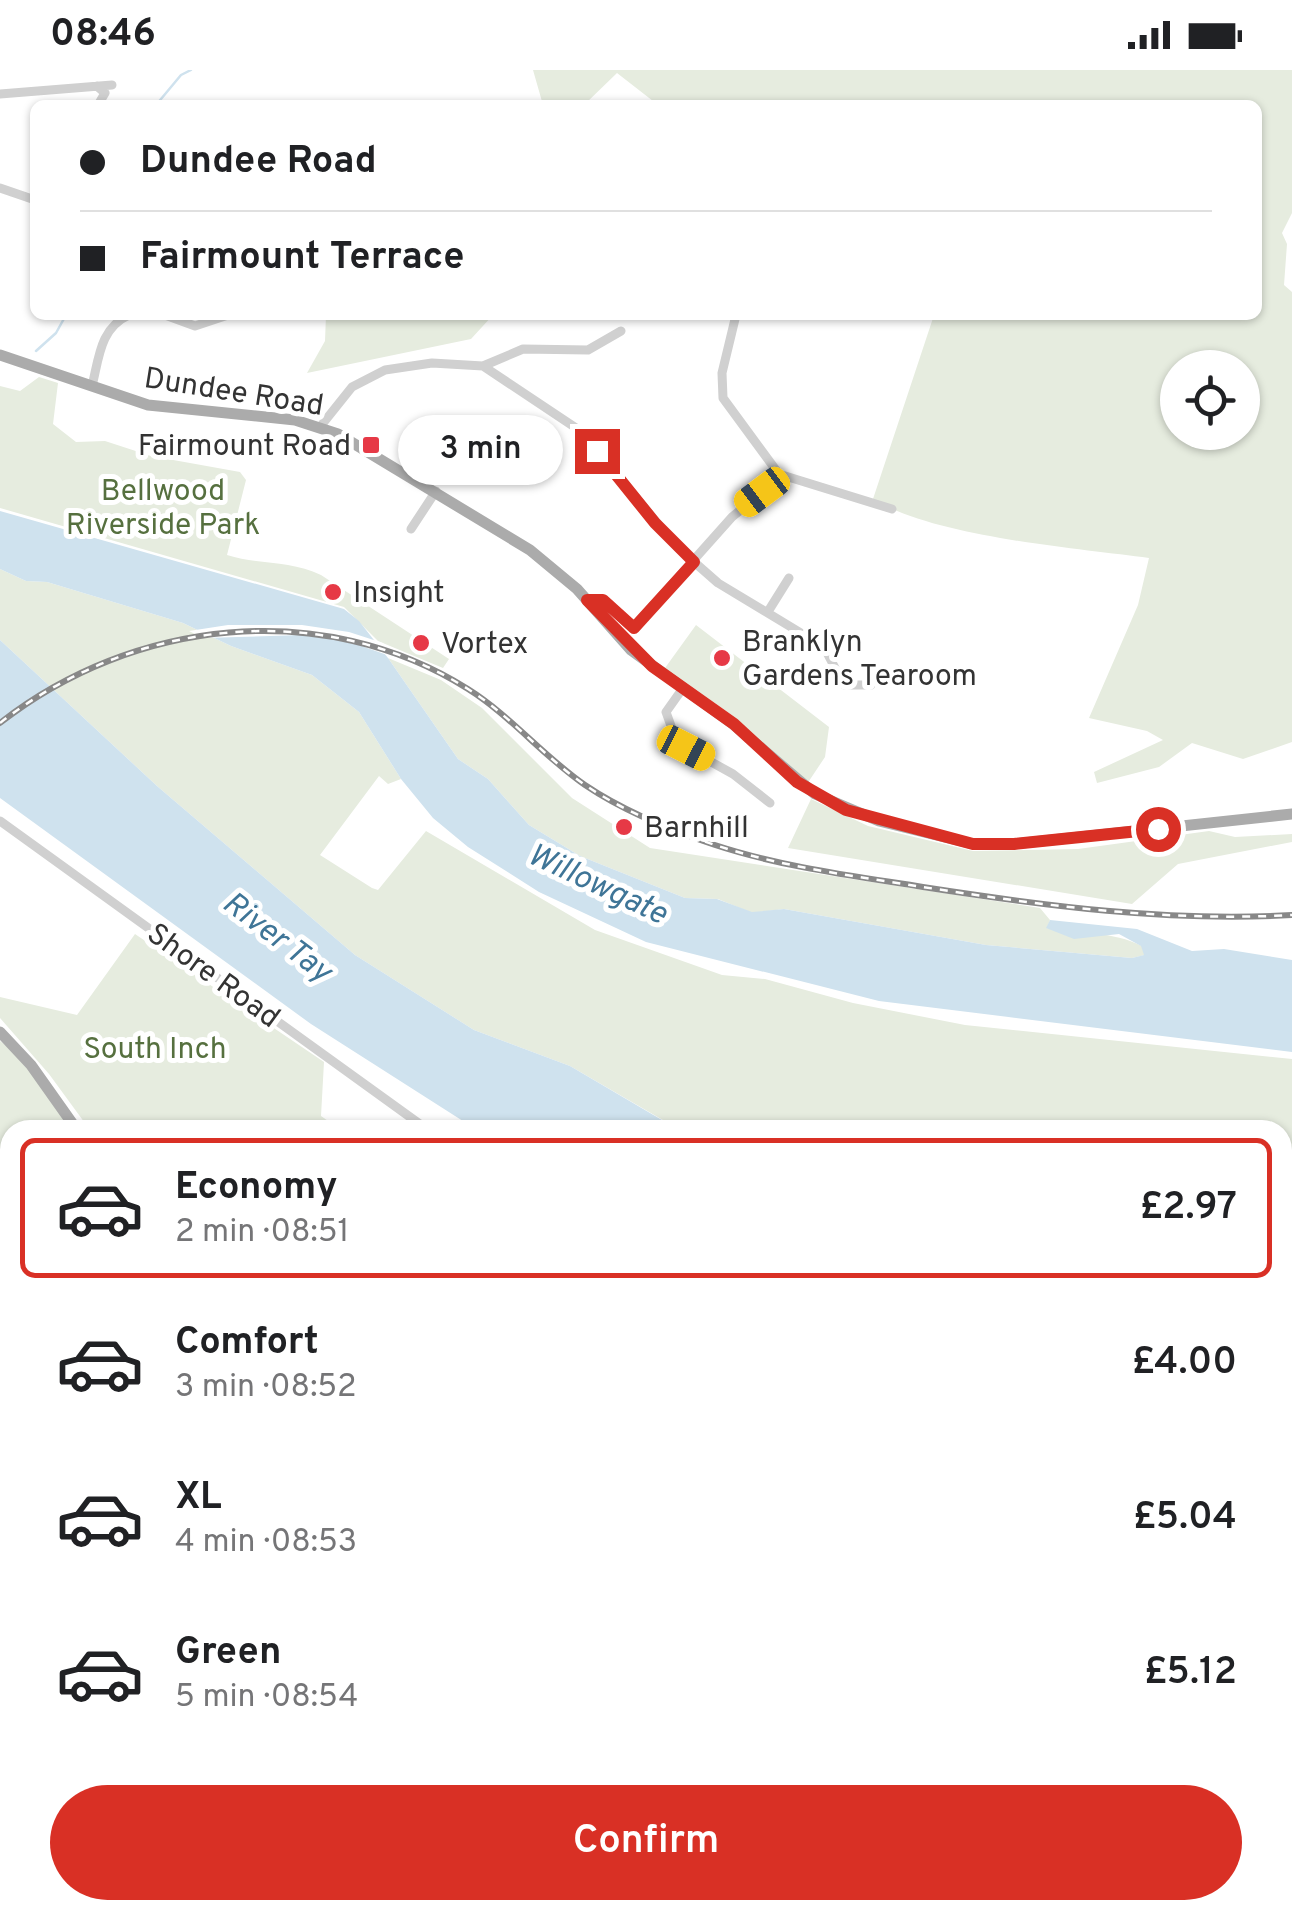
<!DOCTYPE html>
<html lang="en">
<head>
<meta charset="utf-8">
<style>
  :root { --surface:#fff; --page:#f2f2f2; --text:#202124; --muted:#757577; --line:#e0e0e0; --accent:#d93025 }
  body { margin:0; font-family:Overpass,sans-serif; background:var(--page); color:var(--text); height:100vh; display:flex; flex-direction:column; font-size:38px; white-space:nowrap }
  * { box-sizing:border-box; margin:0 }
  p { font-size:32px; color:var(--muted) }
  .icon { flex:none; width:55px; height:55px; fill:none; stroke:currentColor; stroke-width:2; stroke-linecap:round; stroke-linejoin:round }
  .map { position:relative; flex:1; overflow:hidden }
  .drawer { position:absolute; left:0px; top:1050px; width:1292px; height:800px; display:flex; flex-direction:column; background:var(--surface); border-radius:30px 30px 0 0; box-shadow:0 2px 8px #0004 }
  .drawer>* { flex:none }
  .top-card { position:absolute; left:30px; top:30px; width:1232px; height:220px; border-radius:15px; box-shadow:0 2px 8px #0004; display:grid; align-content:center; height:220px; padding:0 50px; background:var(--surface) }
  .tools { position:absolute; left:1160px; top:280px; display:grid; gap:20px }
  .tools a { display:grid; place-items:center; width:100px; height:100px; border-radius:50%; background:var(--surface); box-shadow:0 2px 8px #0004; font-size:50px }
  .end { position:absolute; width:45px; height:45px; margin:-22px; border:12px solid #d93025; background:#fff; box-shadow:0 0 0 5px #fff }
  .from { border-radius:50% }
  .bubble { position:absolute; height:70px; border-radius:35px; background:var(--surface); box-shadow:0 2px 8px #0004; font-size:32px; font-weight:600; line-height:70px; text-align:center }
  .car { position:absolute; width:30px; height:60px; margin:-30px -15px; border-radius:12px; box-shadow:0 0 8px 2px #0007; background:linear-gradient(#f5c518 24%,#345 0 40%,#f5c518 0 76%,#345 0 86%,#f5c518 0) }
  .top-card b { display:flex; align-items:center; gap:35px; height:95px; font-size:38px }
  .top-card b+b { border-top:2px solid var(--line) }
  .top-card i { width:25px; height:25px; background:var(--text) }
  ul { padding:18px 0 0; list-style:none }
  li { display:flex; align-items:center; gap:30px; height:140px; margin:0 20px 15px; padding:0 30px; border:5px solid transparent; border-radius:15px }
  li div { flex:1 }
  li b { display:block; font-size:38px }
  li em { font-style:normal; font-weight:600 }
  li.active { border-color:var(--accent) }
  li>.icon { width:90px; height:90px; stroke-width:1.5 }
  .primary-button { display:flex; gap:20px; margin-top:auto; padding:20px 50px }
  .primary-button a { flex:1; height:115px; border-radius:60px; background:var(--accent); color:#fff; font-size:40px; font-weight:600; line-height:115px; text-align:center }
  .status { display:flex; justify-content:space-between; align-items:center; height:70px; padding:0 50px; background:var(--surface); direction:ltr }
  .status svg { height:28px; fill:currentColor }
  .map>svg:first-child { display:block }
</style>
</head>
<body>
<div class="status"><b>08:46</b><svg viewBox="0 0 49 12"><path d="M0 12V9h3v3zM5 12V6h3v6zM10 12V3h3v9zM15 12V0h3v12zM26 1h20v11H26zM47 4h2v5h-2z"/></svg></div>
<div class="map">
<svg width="1292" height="1850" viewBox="0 0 1292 1850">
  <rect width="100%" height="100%" fill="#fff"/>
  <!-- green -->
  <path fill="#e6ecdf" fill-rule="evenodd" d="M 533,0 L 1292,0 L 1292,143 L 1282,163 L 1287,174 L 1284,215 L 1292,222 L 1292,672 L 1243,689 L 1192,673 L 1159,697 L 1097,713 L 1094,702 L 1163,670 L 1147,661 L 1089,648 L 1138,535 L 1149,488 C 1075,478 935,467 873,429 L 934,245 L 1258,245 L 1258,35 L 647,35 L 653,31 L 617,3 L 584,35 L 543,35 ZM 1178,298 L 1242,298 L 1242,362 L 1178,362 Z
    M 326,245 L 493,245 L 471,269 L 307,303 L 325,271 Z
    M 39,307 L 58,313 L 53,354 L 76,372 L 105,371 L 151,386 L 240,402 L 246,410 L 227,485 C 259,495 291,490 321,505 L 449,589 L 443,598 L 378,571 L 344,537 L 0,438 L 0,316 L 20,321 Z
    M 0,499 L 26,511 L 47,512 L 183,553 L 231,576 L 312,605 L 359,642 L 401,709 L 388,714 L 379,706 L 320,785 L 372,818 L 378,820 L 426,761 L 595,860 L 722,905 L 765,909 L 853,933 L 965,955 L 1292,989 L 1292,1631 L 1282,1622 L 1282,1060 L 680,1060 L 570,996 L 474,960 L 355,885 L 157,716 L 0,570 Z
    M 696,555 L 829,657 L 825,687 L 807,714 L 736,648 L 665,598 Z
    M 388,588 L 441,610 L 482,638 L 572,728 L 650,778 L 1040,838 L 1050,850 L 1047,858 C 1079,864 1113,861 1142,876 L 1145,885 L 1132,888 L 986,875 L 784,839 L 752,843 L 718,829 L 685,828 L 580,786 L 529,755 L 488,709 L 458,689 Z
    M 811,729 L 868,756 L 973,781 L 1078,779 L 1209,761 L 1235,767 L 1292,764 L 1292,772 L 1178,794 L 1132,834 L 788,778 Z
    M 135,864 L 324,992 L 321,1046 L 341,1060 L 90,1060 L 49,1004 L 0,948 L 0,927 L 77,945 Z
    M 0,971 L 31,995 L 76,1060 L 10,1060 L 10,1572 L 0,1575 Z"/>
  <!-- water -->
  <path fill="#cfe2ee" d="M 0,441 L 344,539 L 359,551 L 388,588 L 458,689 L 488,709 L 529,755 L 580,786 L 685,828 L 717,829 L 752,842 L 784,839 L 986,875 L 1132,888 L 1144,885 L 1141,876 L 1119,864 L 1074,869 L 1046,858 L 1050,850 L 1137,859 L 1192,881 L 1224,879 L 1292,890 L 1292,982 L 879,931 L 646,872 L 539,822 L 468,777 L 433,748 L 401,709 L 359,642 L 312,605 L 231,576 L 183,553 L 47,512 L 26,511 L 0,499 Z
    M 0,570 L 157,716 L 355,885 L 474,960 L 570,996 L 679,1060 L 477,1060 L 311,954 L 0,728 Z
    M 1283,1631 L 1292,1641 L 1292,1770 L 1283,1764 Z"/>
  <!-- pier -->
  <path fill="#fff" d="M 228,555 L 302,555 L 349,562 L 383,573 L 393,587 L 347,571 L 301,565 L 203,568 L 189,561 Z"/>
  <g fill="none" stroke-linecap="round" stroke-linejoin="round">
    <!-- stream -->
    <path stroke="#cfe2ee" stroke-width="2.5" d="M 156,35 L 181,5 L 191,0
      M 36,281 L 56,263 L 66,245
      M 0,1583 L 10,1577"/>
    <!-- minor -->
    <path stroke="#d0d0d0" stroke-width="9" d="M 97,16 L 105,23 L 98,35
      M 0,24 L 112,15
      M 0,118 L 35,130
      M 165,245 L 195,256 L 228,245
      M 483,296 L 582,362 L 677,477 L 718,513 L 824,577 L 844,615 L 871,615
      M 92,316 C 99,288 100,258 129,245
      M 320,357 L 352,317 L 385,300 L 432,293 L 483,296 L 523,279 L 588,280 L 621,261
      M 782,405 L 892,439
      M 411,459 L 436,421
      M 587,530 L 603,530 L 633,558 L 732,447 L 781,407 L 723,328 L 722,303 L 736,245
      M 769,540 L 789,508
      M 683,618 L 666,642 L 675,667 L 686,678 L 733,704 L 770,733
      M 0,751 L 428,1060
      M 1282,1795 L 1292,1797
      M 1221,1850 L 1231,1840"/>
    <!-- major -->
    <path stroke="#ababab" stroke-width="11" d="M 0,285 L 148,335 L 295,350 L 338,364 L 530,480 L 577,519 L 631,580 L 733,654 L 815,724 L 879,751 L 973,774 L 1014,774 L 1292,744
      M 0,962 L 31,995 L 77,1060
      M 633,1840 L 639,1850"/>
    <!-- rail casing -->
    <g stroke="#888" stroke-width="6">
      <path id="rail" d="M 0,653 C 133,549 322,527 468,619 C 511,646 543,686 585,715 C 625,742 670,760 715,775 C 782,797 854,806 923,817 C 1046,836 1167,852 1292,845
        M 0,1677 L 10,1680
        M 764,1840 L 811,1850"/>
    </g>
    <!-- rail -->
    <use href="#rail" stroke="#fff" stroke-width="2.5" stroke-dasharray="8" stroke-linecap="butt"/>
  </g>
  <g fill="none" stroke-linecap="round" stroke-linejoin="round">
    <!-- route -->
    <path stroke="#d93025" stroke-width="12" d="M 597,381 L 655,453 L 694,492 L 634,558 L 603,530 L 587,530 L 652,596 L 734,654 L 797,712 L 846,740 L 973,774 L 1014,774 L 1158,759"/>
  </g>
  <!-- markers -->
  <g fill="#e63946" stroke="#fff" stroke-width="4">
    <rect x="361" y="365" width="20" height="20" rx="5"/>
    <circle cx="333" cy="522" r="10"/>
    <circle cx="421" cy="573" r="10"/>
    <circle cx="722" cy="588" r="10"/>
    <circle cx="624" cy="757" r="10"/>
  </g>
  <g text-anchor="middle" stroke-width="10" stroke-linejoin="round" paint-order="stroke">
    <!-- street labels -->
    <g font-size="30" fill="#333" stroke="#fff">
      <text transform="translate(234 321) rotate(9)" y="10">Dundee Road</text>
      <text transform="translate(214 905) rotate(36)" y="10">Shore Road</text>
    </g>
    <!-- poi labels -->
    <g font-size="30" fill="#333" stroke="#fff" text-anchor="start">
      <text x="351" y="385" text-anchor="end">Fairmount Road</text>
      <text x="353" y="532">Insight</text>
      <text x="742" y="581">Branklyn<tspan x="742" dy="34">Gardens Tearoom</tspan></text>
      <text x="441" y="583">Vortex</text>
      <text x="644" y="767">Barnhill</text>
    </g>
    <!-- park labels -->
    <g font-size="30" fill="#56703f" stroke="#fff">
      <text x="163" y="430">Bellwood<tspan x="163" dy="34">Riverside Park</tspan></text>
      <text x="155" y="988">South Inch</text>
    </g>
    <!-- water labels -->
    <g font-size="32" font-style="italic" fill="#3f7597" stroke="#fff">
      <text transform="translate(598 813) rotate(25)" y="11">Willowgate</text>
      <text transform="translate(278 866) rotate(37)" y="11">River Tay</text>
    </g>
  </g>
</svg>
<div class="tools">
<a><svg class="icon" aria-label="locate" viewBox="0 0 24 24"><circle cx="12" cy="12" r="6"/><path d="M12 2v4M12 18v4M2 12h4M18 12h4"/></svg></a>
</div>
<i class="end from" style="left:1158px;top:759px"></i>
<i class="end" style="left:597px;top:381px"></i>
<div class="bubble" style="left:398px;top:345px;width:165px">3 min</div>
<i class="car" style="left:762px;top:422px;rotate:233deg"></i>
<i class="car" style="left:686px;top:678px;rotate:117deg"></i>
<div class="top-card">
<b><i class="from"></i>Dundee Road</b>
<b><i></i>Fairmount Terrace</b>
</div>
<section class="drawer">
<ul>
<li class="active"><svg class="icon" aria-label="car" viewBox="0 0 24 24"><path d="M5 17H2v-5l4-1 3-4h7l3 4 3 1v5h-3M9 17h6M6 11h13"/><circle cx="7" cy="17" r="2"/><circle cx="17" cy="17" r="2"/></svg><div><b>Economy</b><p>2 min · 08:51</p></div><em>£2.97</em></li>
<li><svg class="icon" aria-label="car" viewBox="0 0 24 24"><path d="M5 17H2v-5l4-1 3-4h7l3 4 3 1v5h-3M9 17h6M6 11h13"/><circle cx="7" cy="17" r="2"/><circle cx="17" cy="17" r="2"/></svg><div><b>Comfort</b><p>3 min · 08:52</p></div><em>£4.00</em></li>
<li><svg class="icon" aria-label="car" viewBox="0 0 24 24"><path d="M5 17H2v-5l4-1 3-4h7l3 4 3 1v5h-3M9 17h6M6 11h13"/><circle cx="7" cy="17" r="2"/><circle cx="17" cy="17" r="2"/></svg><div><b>XL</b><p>4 min · 08:53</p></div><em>£5.04</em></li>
<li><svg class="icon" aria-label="car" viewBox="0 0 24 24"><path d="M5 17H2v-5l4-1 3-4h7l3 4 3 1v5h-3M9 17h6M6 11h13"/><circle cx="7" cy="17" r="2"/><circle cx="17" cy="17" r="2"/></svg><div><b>Green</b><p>5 min · 08:54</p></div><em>£5.12</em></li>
</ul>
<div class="primary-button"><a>Confirm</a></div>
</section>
</div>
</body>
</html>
